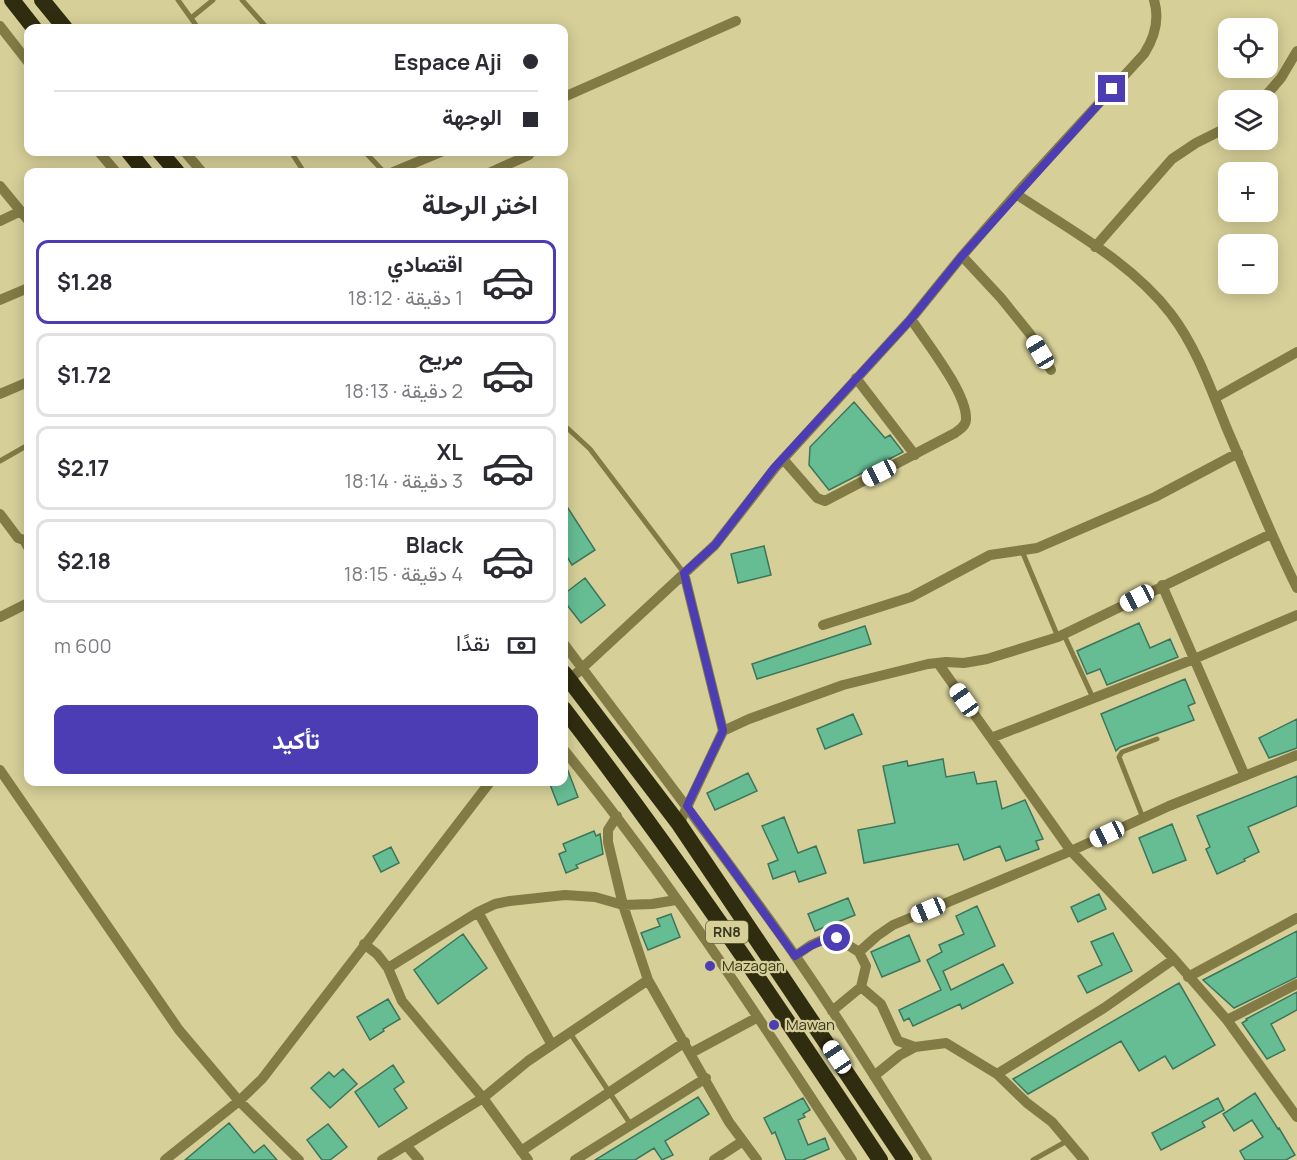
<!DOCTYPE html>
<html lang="ar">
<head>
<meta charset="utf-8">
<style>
  :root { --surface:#fff; --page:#f7f7f7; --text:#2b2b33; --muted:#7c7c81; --line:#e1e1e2; --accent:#4c3db4 }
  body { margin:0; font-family:Manrope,Vazirmatn,sans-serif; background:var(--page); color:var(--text); direction:rtl; height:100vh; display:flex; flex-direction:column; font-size:22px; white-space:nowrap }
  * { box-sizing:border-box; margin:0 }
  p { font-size:20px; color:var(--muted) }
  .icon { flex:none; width:33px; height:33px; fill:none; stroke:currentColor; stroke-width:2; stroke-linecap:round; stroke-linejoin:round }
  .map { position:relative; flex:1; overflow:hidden; direction:ltr }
  .side { position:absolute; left:24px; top:168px; width:544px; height:618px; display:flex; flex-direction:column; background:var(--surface); border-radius:12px; box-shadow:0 3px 15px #0003; direction:rtl }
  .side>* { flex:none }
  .guide { position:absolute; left:24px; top:24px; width:544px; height:132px; border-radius:12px; box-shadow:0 3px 15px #0003; direction:rtl; display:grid; align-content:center; height:132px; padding:0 30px; background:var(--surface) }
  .tools { position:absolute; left:1218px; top:18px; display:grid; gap:12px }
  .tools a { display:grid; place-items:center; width:60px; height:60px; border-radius:12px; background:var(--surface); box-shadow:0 3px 15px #0003; font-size:30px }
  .end { position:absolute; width:27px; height:27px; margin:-14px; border:8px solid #4c3db4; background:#fff; box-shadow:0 0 0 3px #fff }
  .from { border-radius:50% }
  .car { position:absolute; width:18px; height:36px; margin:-18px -9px; border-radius:8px; box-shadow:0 0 4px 2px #0007; background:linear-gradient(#fff 24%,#345 0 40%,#fff 0 76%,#345 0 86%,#fff 0) }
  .guide b { display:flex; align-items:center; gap:21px; height:57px; font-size:22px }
  .guide b+b { border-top:2px solid var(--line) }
  .guide i { width:15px; height:15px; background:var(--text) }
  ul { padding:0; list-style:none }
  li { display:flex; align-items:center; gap:18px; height:84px; margin:0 12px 9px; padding:0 18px; border:3px solid var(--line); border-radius:12px }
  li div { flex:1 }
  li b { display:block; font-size:22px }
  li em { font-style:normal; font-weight:700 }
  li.on { border-color:var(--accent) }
  li>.icon { width:54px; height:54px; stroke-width:1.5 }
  h2 { padding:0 30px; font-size:27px; line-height:72px }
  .pay { display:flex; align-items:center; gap:15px; height:66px; padding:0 30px; font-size:22px }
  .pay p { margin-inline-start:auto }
  .primary-button { display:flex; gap:12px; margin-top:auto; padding:12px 30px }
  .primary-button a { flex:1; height:69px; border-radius:12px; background:var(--accent); color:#fff; font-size:24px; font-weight:700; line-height:69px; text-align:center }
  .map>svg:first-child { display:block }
</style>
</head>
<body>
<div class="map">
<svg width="1297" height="1160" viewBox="0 0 1297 1160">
  <rect width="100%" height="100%" fill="#d6cf98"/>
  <!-- building -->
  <path fill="#66bd94" stroke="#3d755a" stroke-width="1.5" d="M 854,402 L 885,438 L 890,435 L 903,452 L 829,490 L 809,465 L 810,447 Z
    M 564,502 L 595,550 L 572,565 L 564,552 Z
    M 764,546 L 771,575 L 738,583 L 731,554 Z
    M 585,578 L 605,605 L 581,623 L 564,601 L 564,594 Z
    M 1139,623 L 1150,648 L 1170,639 L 1178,657 L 1107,685 L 1100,669 L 1087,674 L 1077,651 Z
    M 865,626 L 871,644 L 757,679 L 752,664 Z
    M 1185,679 L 1195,703 L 1188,706 L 1194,720 L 1120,747 L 1116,751 L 1101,714 Z
    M 853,714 L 862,734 L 825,749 L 817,729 Z
    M 1297,719 L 1297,748 L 1269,758 L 1259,738 Z
    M 943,759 L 946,777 L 974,772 L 977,784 L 996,781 L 1002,809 L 1025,800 L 1043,839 L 1036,841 L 1039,849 L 1006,861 L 1000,846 L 964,860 L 958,844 L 864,863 L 858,830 L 895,823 L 883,766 L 907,761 L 908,766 Z
    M 565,763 L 578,797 L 558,805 L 549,782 L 564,782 Z
    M 748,773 L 757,791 L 715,810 L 707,793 Z
    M 1297,776 L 1297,806 L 1248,827 L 1259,852 L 1244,859 L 1245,861 L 1217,874 L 1206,849 L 1210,847 L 1197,816 Z
    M 784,817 L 798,853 L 816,846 L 826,873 L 799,882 L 795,871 L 773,879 L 768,864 L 778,860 L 762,826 Z
    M 1172,824 L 1186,860 L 1153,873 L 1139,838 Z
    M 594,831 L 596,836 L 600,834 L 603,854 L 576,865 L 578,868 L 566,873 L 559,854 L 566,851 L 563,844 Z
    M 391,847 L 399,863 L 381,872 L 373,856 Z
    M 1099,894 L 1106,909 L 1078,922 L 1071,907 Z
    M 848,898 L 855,915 L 815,931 L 808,914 Z
    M 977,906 L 995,946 L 943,971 L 951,990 L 1003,964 L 1013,983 L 962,1009 L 960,1004 L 913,1026 L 909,1018 L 904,1021 L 899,1010 L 941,990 L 927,960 L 942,952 L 939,945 L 964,934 L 956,916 Z
    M 671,914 L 680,937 L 648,950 L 641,933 L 660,926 L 657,919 Z
    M 1297,931 L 1297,977 L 1234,1008 L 1203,980 Z
    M 1113,933 L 1132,971 L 1087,993 L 1078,976 L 1102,965 L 1091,942 Z
    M 463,934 L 487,968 L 438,1004 L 414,970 Z
    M 909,935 L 920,961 L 882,977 L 871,952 Z
    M 1179,983 L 1215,1045 L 1173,1069 L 1165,1056 L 1139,1071 L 1121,1041 L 1028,1094 L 1013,1079 Z
    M 1297,992 L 1297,1010 L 1271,1024 L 1285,1050 L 1267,1059 L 1242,1023 L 1247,1020 L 1246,1019 Z
    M 388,999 L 400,1019 L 383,1029 L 384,1031 L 370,1040 L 357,1017 Z
    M 393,1065 L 404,1082 L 394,1089 L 407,1108 L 379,1127 L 355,1092 Z
    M 343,1069 L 357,1084 L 330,1108 L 311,1088 L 329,1072 L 334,1077 Z
    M 1255,1093 L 1278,1129 L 1279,1128 L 1295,1155 L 1286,1160 L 1245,1160 L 1240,1151 L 1263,1137 L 1252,1120 L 1234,1131 L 1223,1114 Z
    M 698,1097 L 709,1114 L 665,1141 L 673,1155 L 662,1160 L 654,1148 L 635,1160 L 595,1160 Z
    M 803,1098 L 810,1110 L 803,1114 L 805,1117 L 798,1120 L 808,1145 L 825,1138 L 829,1149 L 803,1160 L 786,1160 L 775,1132 L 772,1134 L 764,1118 Z
    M 1218,1098 L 1224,1110 L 1202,1122 L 1205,1127 L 1161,1150 L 1152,1133 Z
    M 229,1123 L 254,1153 L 264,1145 L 277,1160 L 185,1160 Z
    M 328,1124 L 347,1147 L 330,1160 L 322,1160 L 307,1140 Z"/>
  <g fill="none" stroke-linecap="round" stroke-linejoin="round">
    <!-- service -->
    <path stroke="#827b45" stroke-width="5" d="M 178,0 L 198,28
      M 242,0 L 267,28
      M 191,18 L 213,0
      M 291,152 L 304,172
      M 365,152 L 384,172
      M 564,425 L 590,449 L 684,573
      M 0,461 L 28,445
      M 1022,551 L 1058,637
      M 1064,635 L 1093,698
      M 1143,818 L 1119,757 L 1122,752 L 1157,739
      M 570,1033 L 631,1125
      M 1033,1160 L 1067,1141"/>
    <!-- minor -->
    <path stroke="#827b45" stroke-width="10" d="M 0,26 L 28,62
      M 564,97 L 736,21
      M 1262,100 L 1281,78 L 1297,51
      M 99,152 L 116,172
      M 185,152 L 202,172
      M 393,172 L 441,152
      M 491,172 L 529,155 L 527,152
      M 0,186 L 28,220
      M 1016,194 L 1144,54 C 1155,37 1160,20 1154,0
      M 0,221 L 21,211
      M 1095,247 L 1172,159 L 1196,143 L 1228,127
      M 962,256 L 1001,298 L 1030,334 L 1051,370
      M 0,300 L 28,288
      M 856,378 L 915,455
      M 0,394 L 28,382
      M 1215,398 L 1297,352
      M 783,459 L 817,498 L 825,501 L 955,433 C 960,429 966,426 966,419 C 967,393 926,342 911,319
      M 0,514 L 18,538 L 24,540 L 28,547
      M 1162,585 L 1245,776
      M 0,617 L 28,603
      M 823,625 L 911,597 L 990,555 L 1037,548 L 1155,497 L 1238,453
      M 564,644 C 641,747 720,849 794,954 C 841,1021 884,1091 927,1160
      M 938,663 L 1071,851 L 1174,959 L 1227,1020 L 1297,1117
      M 566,683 L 715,545 L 775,468 L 911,319 L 962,256 L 1016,194 C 1070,230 1131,262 1171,314 C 1197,348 1211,390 1227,429 C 1250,482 1271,536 1297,588
      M 723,731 L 749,719 L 843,685 L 928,664 L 946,662 L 964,663 L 987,659 L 1058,637 L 1271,534
      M 991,738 L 1194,659 L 1297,615
      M 564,750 C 669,879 761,1021 852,1160
      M 0,770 L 179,1030 L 239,1101 L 299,1160
      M 617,816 L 608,830 L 608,842 L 623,905 L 648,980 L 729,1122 L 757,1160
      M 679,824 L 723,731 L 684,573
      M 478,912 L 552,1045
      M 364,944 L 377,954 L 388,968 L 402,1001 L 483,1098 L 528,1160
      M 859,952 L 877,936 L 893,925 L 1071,851 L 1169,806 L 1297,755
      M 795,956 L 811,945 L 827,938 L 837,938 L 859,952 L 866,966 L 861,987 L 832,1011
      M 388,968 L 478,912 L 495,904 L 510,901 L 565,895 L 595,897 L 623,905 L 652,904 L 676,900
      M 1188,977 L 1297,918
      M 861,987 L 881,1004 L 898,1041 L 915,1047
      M 1227,1020 L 1297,984
      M 691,1053 L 758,1017
      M 997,1074 L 1104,1008 L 1174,959
      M 874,1076 L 900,1055 L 915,1047 L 946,1043 L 997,1074 L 1027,1103 L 1052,1122 L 1084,1160
      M 406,1145 L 419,1160
      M 521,1151 L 685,1042
      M 165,1160 L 239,1101 L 262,1079 L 490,782
      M 382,1160 L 483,1098 L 528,1061 L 648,980
      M 575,1160 L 706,1078
      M 714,1160 L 743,1141"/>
    <!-- trunk -->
    <path stroke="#302c10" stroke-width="16" d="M 12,0 L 34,28
      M 42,0 L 65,28
      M 129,152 L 145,172
      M 160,152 L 177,172
      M 564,673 L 679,824 L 905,1160
      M 564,709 C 676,855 779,1007 880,1160"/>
  </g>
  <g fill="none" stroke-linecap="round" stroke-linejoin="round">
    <!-- route -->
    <path stroke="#4c3db4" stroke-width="8" d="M 837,938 C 821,939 808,947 795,956 L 687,806 L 723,731 L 684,573 L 715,545 L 774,468 L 911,319 L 962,256 L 1112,89"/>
  </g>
  <!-- markers -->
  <g fill="#4c3db4" stroke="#d6cf98" stroke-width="2">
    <circle cx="710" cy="966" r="6"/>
    <circle cx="774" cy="1025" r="6"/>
  </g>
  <g text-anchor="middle" stroke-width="4.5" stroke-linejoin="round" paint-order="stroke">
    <!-- shield labels -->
    <rect fill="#d6cf98" stroke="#696545" stroke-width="1.5" x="706" y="921" width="42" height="22" rx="4.5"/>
    <g font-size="14" font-weight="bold" fill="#3a3721">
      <text x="727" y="937">RN8</text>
    </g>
    <!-- poi labels -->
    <g font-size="15" fill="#3a3721" stroke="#d6cf98" text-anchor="start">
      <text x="722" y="971">Mazagan</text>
      <text x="786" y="1030">Mawan</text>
    </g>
  </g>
</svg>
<div class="tools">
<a><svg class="icon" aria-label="locate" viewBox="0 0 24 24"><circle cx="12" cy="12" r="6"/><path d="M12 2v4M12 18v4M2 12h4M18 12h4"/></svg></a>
<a><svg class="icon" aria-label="layers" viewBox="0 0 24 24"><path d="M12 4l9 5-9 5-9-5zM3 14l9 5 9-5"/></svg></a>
<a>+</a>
<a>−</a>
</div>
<i class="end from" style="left:837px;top:938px"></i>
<i class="end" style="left:1112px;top:89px"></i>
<i class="car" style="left:1040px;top:352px;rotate:329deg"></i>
<i class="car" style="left:879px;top:473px;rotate:243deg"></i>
<i class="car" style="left:1137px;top:598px;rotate:242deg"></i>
<i class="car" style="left:964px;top:700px;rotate:325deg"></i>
<i class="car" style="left:1107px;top:834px;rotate:245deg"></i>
<i class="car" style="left:928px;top:910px;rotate:247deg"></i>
<i class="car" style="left:837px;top:1057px;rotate:326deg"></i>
<div class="guide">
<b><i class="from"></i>Espace Aji</b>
<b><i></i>الوجهة</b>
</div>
<section class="side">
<h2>اختر الرحلة</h2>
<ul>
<li class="on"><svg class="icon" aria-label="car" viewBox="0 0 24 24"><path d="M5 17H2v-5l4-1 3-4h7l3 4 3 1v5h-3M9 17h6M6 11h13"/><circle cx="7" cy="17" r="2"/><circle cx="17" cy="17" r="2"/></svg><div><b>اقتصادي</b><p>1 دقيقة · 18:12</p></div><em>$1.28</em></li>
<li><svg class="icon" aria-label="car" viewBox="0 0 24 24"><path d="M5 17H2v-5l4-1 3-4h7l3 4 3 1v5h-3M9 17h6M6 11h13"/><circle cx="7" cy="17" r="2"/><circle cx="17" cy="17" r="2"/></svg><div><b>مريح</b><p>2 دقيقة · 18:13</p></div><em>$1.72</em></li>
<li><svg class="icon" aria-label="car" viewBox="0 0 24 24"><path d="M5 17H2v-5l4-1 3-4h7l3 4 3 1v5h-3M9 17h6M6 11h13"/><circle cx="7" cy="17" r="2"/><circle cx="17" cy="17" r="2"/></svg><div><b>XL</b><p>3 دقيقة · 18:14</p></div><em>$2.17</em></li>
<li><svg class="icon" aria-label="car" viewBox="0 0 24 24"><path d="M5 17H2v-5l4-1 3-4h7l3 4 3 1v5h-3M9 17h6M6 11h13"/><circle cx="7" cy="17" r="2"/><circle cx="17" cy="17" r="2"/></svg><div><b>Black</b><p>4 دقيقة · 18:15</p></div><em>$2.18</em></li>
</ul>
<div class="pay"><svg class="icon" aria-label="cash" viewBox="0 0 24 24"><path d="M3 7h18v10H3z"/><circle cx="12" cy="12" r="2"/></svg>نقدًا<p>600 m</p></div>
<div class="primary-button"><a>تأكيد</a></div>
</section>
</div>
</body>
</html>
